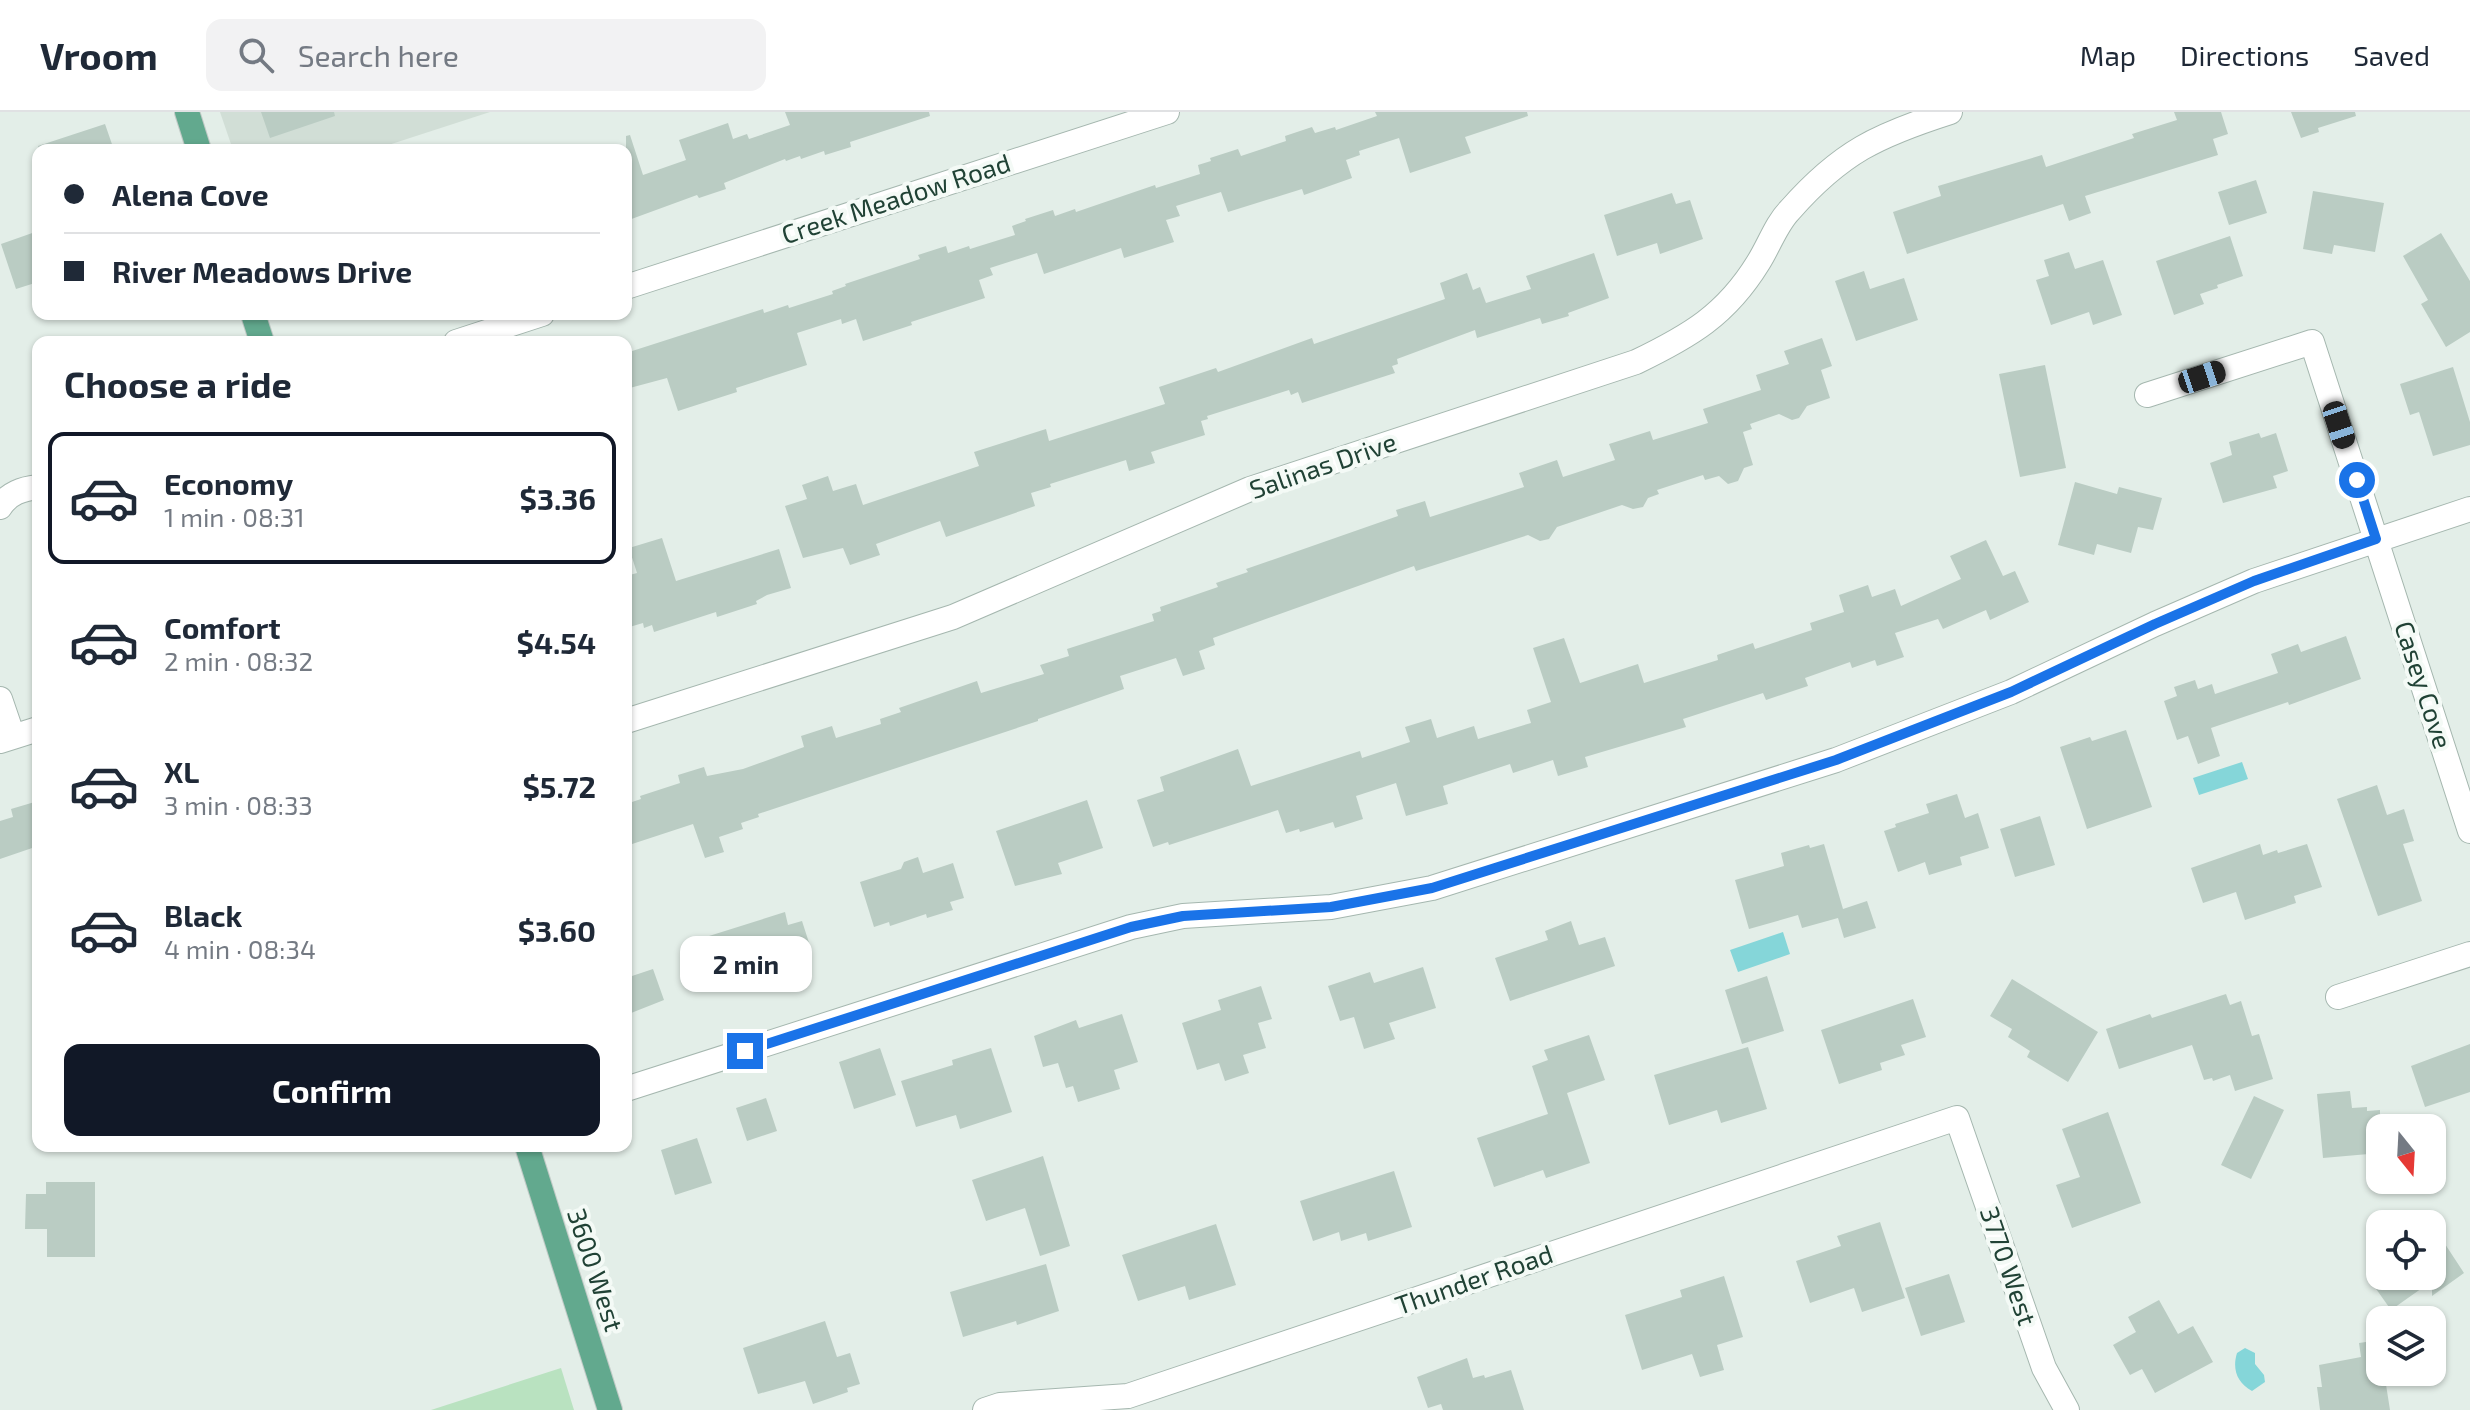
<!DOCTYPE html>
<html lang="en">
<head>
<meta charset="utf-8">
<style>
  :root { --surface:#fff; --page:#f2f2f3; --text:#1f2937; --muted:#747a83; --line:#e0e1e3; --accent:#111827 }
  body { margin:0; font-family:"Exo 2",sans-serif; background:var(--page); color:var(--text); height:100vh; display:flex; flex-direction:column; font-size:30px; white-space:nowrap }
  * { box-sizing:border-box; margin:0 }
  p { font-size:26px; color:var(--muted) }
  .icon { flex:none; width:44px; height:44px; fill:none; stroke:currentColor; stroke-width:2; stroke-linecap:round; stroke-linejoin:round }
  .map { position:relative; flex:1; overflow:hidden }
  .sheet { position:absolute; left:32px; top:224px; width:600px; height:816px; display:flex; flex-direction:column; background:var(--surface); border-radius:16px; box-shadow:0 2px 6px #0004 }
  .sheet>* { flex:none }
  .hud { position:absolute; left:32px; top:32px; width:600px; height:176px; border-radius:16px; box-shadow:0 2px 6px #0004; display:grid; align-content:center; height:176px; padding:0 32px; background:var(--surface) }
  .needle { width:52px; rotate:162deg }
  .tools { position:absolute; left:2366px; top:1002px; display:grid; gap:16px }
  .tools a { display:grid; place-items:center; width:80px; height:80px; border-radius:16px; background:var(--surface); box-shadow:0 2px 6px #0004; font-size:40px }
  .end { position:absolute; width:36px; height:36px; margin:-18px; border:10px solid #1a73e8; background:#fff; box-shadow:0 0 0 4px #fff }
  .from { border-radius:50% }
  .bubble { position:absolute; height:56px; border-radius:16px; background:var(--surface); box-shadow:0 2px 6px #0004; font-size:26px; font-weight:700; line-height:56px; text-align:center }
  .car { position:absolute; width:24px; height:48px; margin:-24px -12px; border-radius:10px; box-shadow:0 0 6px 2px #0007; background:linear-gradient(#222 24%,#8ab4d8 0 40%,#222 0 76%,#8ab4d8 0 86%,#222 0) }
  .hud b { display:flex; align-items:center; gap:28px; height:76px; font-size:30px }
  .hud b+b { border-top:2px solid var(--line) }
  .hud i { width:20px; height:20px; background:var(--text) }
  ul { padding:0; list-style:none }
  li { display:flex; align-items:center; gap:24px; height:132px; margin:0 16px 12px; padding:0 16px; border:4px solid transparent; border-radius:16px }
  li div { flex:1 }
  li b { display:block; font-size:30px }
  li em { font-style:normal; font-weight:700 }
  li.selected { border-color:var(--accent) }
  li>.icon { width:72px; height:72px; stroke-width:1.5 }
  h2 { padding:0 32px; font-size:36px; line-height:96px }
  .cta { display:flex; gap:16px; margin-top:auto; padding:16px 32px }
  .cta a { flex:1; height:92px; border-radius:16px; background:var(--accent); color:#fff; font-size:32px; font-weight:700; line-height:92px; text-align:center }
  header { display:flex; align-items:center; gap:48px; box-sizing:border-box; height:112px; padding:0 40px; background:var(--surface); border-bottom:2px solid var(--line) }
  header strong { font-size:38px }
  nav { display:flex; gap:44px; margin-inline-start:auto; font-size:28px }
  .search { width:560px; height:72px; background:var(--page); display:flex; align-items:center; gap:20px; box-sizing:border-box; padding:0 28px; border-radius:16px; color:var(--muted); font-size:30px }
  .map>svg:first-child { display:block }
</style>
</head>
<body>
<header>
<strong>Vroom</strong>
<div class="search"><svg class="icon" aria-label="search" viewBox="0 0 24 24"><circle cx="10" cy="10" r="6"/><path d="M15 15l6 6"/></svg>Search here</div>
<nav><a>Map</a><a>Directions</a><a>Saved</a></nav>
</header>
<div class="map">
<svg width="2470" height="1298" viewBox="0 0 2470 1298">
  <rect width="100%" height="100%" fill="#e3eee8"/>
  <!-- built -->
  <path fill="#d1ded6" d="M 220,0 L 490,0 L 373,38 L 233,38 Z"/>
  <!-- green -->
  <path fill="#b9e2c0" d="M 561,1256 L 574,1298 L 431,1298 Z"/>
  <!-- water -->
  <path fill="#85d6d9" d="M 2242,650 L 2248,667 L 2199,683 L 2193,666 Z
    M 1783,820 L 1790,842 L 1738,860 L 1730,838 Z
    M 2245,1236 L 2255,1241 L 2255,1252 L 2264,1263 L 2265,1270 L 2252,1279 C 2237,1271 2232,1257 2237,1241 Z"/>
  <!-- building -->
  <path fill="#baccc3" d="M 261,0 L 334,0 L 335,4 L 270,26 Z
    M 785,0 L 929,0 L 930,4 L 850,30 L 851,35 L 825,43 L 824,39 L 801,47 L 800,44 L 786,49 L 785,47 L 724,71 L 726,77 L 699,86 L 697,83 L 626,109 L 626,24 L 630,23 L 643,63 L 686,48 L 679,28 L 728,11 L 733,27 L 747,22 L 749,27 L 790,13 Z
    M 1375,0 L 1527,0 L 1528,4 L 1465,25 L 1471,41 L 1410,61 L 1399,26 L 1359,39 L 1360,43 L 1346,48 L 1352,66 L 1304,83 L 1302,77 L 1228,100 L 1221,80 L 1176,94 L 1180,104 L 1166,108 L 1174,130 L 1124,146 L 1121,136 L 1044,162 L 1037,141 L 990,156 L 993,163 L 979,168 L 985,186 L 911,210 L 912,213 L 863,229 L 856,207 L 842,212 L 841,207 L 797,221 L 807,253 L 736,276 L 737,280 L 678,299 L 667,266 L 626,277 L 626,241 L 763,197 L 764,201 L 788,193 L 789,196 L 833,182 L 832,179 L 846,174 L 845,172 L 920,147 L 918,143 L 946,134 L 948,141 L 969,134 L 970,137 L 1015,123 L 1012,114 L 1026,109 L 1025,107 L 1053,98 L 1055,104 L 1075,97 L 1076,100 L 1155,73 L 1156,76 L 1200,62 L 1198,53 L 1211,49 L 1210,46 L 1238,37 L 1241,44 L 1286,29 L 1285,24 L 1312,15 L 1315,21 L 1335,15 L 1336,18 L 1377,4 Z
    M 2174,0 L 2221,0 L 2228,22 L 2213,27 L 2218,43 L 2085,84 L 2091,101 L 2069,109 L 2063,92 L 1907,142 L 1893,100 L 1941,84 L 1938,74 L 2042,43 L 2046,55 L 2134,26 L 2132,22 L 2177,8 Z
    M 2291,0 L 2355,0 L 2356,4 L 2318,16 L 2319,20 L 2301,26 Z
    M 105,12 L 114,38 L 39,38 L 38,34 Z
    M 2256,68 L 2267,101 L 2229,113 L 2218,80 Z
    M 2313,79 L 2384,91 L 2375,140 L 2334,133 L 2332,142 L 2303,137 Z
    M 1672,81 L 1676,92 L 1690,88 L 1703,127 L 1660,142 L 1657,131 L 1617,144 L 1604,103 Z
    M 38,119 L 38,170 L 16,177 L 1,132 Z
    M 2441,121 L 2470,169 L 2470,220 L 2446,235 L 2421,192 L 2428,188 L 2403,144 Z
    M 2230,124 L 2243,164 L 2217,173 L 2218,176 L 2200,182 L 2204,192 L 2174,203 L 2156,149 Z
    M 2069,140 L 2075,157 L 2103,148 L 2122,203 L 2093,213 L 2089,200 L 2051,213 L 2036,168 L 2049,164 L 2044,148 Z
    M 1594,141 L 1609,186 L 1568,201 L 1569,204 L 1542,212 L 1540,206 L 1477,226 L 1475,218 L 1397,247 L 1398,252 L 1392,254 L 1395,261 L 1302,291 L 1298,280 L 1291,283 L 1289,278 L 1207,304 L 1208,307 L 1201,309 L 1205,323 L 1151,340 L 1155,351 L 1129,359 L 1126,348 L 1050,372 L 1051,375 L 1031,381 L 1035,394 L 946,425 L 940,409 L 876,432 L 880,443 L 850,453 L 843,436 L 803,446 L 785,394 L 807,387 L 802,373 L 828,364 L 833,379 L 856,372 L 863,393 L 979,354 L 974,340 L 1046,317 L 1049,329 L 1165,292 L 1159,275 L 1216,256 L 1218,260 L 1312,226 L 1314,232 L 1445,187 L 1440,171 L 1467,161 L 1473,178 L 1480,175 L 1486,191 L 1531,177 L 1526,164 Z
    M 1864,159 L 1870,177 L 1904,166 L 1918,208 L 1856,229 L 1835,169 Z
    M 1822,226 L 1832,254 L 1821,258 L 1830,286 L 1807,294 L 1799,306 L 1792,308 L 1779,302 L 1750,312 L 1752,317 L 1743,320 L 1753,353 L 1744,356 L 1738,369 L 1728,372 L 1719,364 L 1705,368 L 1703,363 L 1657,378 L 1659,382 L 1648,386 L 1643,395 L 1633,397 L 1622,393 L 1557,415 L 1549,427 L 1540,429 L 1528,423 L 1416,459 L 1414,454 L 1213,526 L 1215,533 L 1199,539 L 1205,557 L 1183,564 L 1176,546 L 1120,564 L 1124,577 L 1038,607 L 1038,609 L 758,702 L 759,705 L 741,711 L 743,717 L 719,725 L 724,740 L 705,746 L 693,712 L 626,734 L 626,692 L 641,687 L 640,684 L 680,671 L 678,663 L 704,655 L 707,664 L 743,657 L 804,635 L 801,624 L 832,614 L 836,626 L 881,612 L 880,607 L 901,600 L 899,596 L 977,569 L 981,581 L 1044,562 L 1040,553 L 1069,544 L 1067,537 L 1154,509 L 1152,502 L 1161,499 L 1160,495 L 1218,475 L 1216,471 L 1248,460 L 1246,457 L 1398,404 L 1396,398 L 1425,389 L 1430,405 L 1524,375 L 1519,361 L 1557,348 L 1563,365 L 1615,348 L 1609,332 L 1650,319 L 1653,328 L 1708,311 L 1703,297 L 1761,278 L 1756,263 L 1789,252 L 1784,239 Z
    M 2045,253 L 2066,356 L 2020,365 L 1999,262 Z
    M 2453,255 L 2470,310 L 2470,333 L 2433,344 L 2419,300 L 2410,303 L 2400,272 Z
    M 2259,321 L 2261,326 L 2276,321 L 2288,359 L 2273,364 L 2277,376 L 2223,391 L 2210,351 L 2232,343 L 2229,330 Z
    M 2075,370 L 2117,382 L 2119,375 L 2162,386 L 2153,418 L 2138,415 L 2131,441 L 2097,432 L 2094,443 L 2058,433 Z
    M 662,426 L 676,469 L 779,437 L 791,476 L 767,483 L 756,489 L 757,492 L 717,505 L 716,500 L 654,520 L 652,513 L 644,516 L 643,511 L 626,516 L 626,464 L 637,461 L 629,436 Z
    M 1986,428 L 2003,464 L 2015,459 L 2029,490 L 1990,508 L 1986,498 L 1943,517 L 1938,507 L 1895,521 L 1904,545 L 1877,554 L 1875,548 L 1852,556 L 1850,550 L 1805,566 L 1808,574 L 1766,588 L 1763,581 L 1683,607 L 1686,615 L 1585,645 L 1588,655 L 1558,664 L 1553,648 L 1513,661 L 1510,652 L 1443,674 L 1448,692 L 1406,704 L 1396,671 L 1356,684 L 1363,707 L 1335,716 L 1333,710 L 1300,720 L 1299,717 L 1286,721 L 1278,698 L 1169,733 L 1168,730 L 1153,735 L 1137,688 L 1164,679 L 1160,665 L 1238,637 L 1251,674 L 1360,639 L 1362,646 L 1410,630 L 1405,615 L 1431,607 L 1437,626 L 1474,614 L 1478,627 L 1531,611 L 1527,598 L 1551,590 L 1533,536 L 1564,526 L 1580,571 L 1638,552 L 1644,571 L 1718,548 L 1717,543 L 1753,531 L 1755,537 L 1812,518 L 1810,511 L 1844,500 L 1839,483 L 1868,473 L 1872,485 L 1895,477 L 1901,494 L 1961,467 L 1950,444 Z
    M 2346,524 L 2361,567 L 2289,593 L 2288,590 L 2211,616 L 2220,644 L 2198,652 L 2188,624 L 2177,628 L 2164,589 L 2177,584 L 2174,575 L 2195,568 L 2198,577 L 2212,572 L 2215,582 L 2278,561 L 2271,542 L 2298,532 L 2301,540 Z
    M 2126,618 L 2152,695 L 2087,717 L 2060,635 L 2090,625 L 2092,629 Z
    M 2377,673 L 2387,703 L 2404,697 L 2414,729 L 2403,732 L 2422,789 L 2378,804 L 2337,687 Z
    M 1957,682 L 1965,706 L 1978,701 L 1989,736 L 1960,745 L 1962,753 L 1929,763 L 1925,750 L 1898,760 L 1884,719 L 1896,715 L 1895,712 L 1929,701 L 1926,692 Z
    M 1087,688 L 1103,736 L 1058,751 L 1062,762 L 1015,774 L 996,719 Z
    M 38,689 L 38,734 L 0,747 L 0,709 L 13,705 L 11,697 Z
    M 2040,704 L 2055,753 L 2015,765 L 2000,717 Z
    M 1824,732 L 1843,797 L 1867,789 L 1876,816 L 1844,826 L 1838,806 L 1802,816 L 1798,803 L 1749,817 L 1735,768 L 1784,754 L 1781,741 L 1809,733 L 1810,736 Z
    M 2260,732 L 2263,743 L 2277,738 L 2278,741 L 2307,732 L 2322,775 L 2294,784 L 2296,791 L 2245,808 L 2236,780 L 2203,791 L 2191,756 Z
    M 918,745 L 923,761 L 953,751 L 964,786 L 950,790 L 953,798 L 927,806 L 926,802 L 890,814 L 889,810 L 874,815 L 860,770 L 901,757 L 904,750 Z
    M 785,800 L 788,813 L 802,809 L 812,840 L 798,845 L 799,848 L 769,857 L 768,853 L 723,867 L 709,824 Z
    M 1571,809 L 1579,833 L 1605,825 L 1615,854 L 1510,889 L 1495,846 L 1548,828 L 1545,819 Z
    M 1423,855 L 1436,896 L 1389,911 L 1395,927 L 1364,937 L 1354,905 L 1340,909 L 1328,874 L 1370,860 L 1374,871 Z
    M 653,857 L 664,888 L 626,903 L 626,866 Z
    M 1767,864 L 1784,919 L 1742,932 L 1725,878 Z
    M 2012,867 L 2098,920 L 2068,970 L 2027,945 L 2030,939 L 2008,925 L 2012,917 L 1990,904 Z
    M 1261,874 L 1272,907 L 1258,911 L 1266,936 L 1243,943 L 1249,961 L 1225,969 L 1219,951 L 1197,958 L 1182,911 L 1221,898 L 1218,888 Z
    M 2226,882 L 2230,893 L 2241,889 L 2252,924 L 2259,922 L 2273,967 L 2235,979 L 2230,963 L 2213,969 L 2212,966 L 2204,968 L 2192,933 L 2119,957 L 2106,917 L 2150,902 L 2152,906 Z
    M 1913,887 L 1926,925 L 1901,933 L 1905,943 L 1880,951 L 1882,958 L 1839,972 L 1821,918 Z
    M 1122,902 L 1138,950 L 1114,958 L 1120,977 L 1078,990 L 1073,974 L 1066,976 L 1058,951 L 1043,955 L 1034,924 L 1076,908 L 1079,916 Z
    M 1589,923 L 1605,968 L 1567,981 L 1590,1051 L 1546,1066 L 1543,1058 L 1494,1075 L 1477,1026 L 1548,1002 L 1532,954 L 1548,948 L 1544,938 Z
    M 2470,932 L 2470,980 L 2425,995 L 2411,954 Z
    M 1748,935 L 1767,997 L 1721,1011 L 1717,998 L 1669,1013 L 1654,963 Z
    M 880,936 L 896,983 L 854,997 L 839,950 Z
    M 991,936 L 1012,1000 L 960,1017 L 956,1003 L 916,1015 L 901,969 L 953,953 L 952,948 Z
    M 2350,979 L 2352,996 L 2367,995 L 2367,999 L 2380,998 L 2380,1041 L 2323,1046 L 2317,982 Z
    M 2254,984 L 2284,998 L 2251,1067 L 2221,1053 Z
    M 766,986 L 777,1019 L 747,1029 L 736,996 Z
    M 2108,1000 L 2141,1091 L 2072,1116 L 2056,1073 L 2080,1065 L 2062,1017 Z
    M 697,1026 L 712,1071 L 675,1083 L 661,1038 Z
    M 1043,1044 L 1070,1134 L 1040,1144 L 1025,1096 L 986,1109 L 972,1068 Z
    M 1394,1059 L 1412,1115 L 1368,1129 L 1366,1121 L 1341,1129 L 1339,1120 L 1313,1129 L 1300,1089 Z
    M 46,1070 L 95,1070 L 95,1145 L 47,1145 L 47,1117 L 25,1117 L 26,1082 L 46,1082 Z
    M 1880,1110 L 1905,1186 L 1862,1200 L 1854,1176 L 1810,1191 L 1796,1149 L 1841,1134 L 1837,1124 Z
    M 1216,1112 L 1236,1173 L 1189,1188 L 1185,1174 L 1138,1189 L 1122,1143 Z
    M 2445,1132 L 2464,1161 L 2432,1184 L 2432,1169 L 2391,1198 L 2367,1164 L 2432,1164 L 2432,1141 Z
    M 1046,1152 L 1059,1199 L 1017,1213 L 1016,1209 L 963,1225 L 950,1180 Z
    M 1949,1162 L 1965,1210 L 1921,1224 L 1905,1176 Z
    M 1724,1164 L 1743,1225 L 1717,1233 L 1724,1258 L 1700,1265 L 1692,1242 L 1642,1258 L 1625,1203 L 1682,1185 L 1680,1178 Z
    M 2159,1188 L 2178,1222 L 2193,1214 L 2213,1250 L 2155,1281 L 2142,1257 L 2130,1263 L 2113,1233 L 2136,1220 L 2128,1205 Z
    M 825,1209 L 837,1245 L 850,1241 L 860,1272 L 847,1276 L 848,1280 L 813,1292 L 805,1269 L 758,1282 L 743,1236 Z
    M 2380,1228 L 2380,1260 L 2384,1260 L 2390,1298 L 2320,1298 L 2317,1275 L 2322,1275 L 2319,1253 L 2361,1245 L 2359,1231 Z
    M 1467,1246 L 1473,1266 L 1484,1263 L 1485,1266 L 1511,1258 L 1524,1298 L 1443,1298 L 1441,1292 L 1428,1296 L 1417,1265 Z"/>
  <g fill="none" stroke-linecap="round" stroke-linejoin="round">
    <!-- minor casing -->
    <g stroke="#a5b7af" stroke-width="26">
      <path id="minor" d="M 626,175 L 1167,0
        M 456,230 L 542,202
        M 2147,283 L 2312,230 L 2470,719
        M 0,395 C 9,381 22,377 38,375
        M 0,587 L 13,625
        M 626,609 L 953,505 L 1250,377 L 1636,250 C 1690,224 1726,203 1758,151 C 1769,134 1776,112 1790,98 C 1841,40 1878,23 1950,0
        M 0,629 L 38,617
        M 2338,885 L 2470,842
        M 626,977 L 1131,815 L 1183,804 L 1331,795 L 1432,776 L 1836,648 L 2011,580 L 2155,512 L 2254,469 L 2470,397
        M 985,1298 L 1000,1293 L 1128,1284 L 1957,1006 L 2044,1256 L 2067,1298"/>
    </g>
    <!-- major casing -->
    <g stroke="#c1cac6" stroke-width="26">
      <path id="major" d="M 187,0 L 199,38
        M 253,202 L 262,230
        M 527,1034 L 610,1298"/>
    </g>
    <!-- minor -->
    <use href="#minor" stroke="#fff" stroke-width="24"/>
    <!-- major -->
    <use href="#major" stroke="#62a98e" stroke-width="24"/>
  </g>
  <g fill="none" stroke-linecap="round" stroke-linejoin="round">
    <!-- route -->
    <path stroke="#1a73e8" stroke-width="10" d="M 745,939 L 1131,815 L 1183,804 L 1331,795 L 1432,776 L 1836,648 L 2011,580 L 2155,512 L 2254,469 L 2376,427 L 2357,368"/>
  </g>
  <g text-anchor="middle" stroke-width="8" stroke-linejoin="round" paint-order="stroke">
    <!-- street labels -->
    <g font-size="26" fill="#204235" stroke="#f4faf6">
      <text transform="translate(896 87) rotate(-18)" y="9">Creek Meadow Road</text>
      <text transform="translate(1323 354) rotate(-19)" y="9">Salinas Drive</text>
      <text transform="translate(2423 573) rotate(72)" y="9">Casey Cove</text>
      <text transform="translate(2008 1154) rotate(71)" y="9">3770 West</text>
      <text transform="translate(595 1158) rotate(72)" y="9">3600 West</text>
      <text transform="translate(1474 1168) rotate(-19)" y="9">Thunder Road</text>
    </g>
  </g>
</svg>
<div class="tools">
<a><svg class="needle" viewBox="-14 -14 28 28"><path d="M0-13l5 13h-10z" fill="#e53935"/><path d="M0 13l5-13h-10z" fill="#747a83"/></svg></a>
<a><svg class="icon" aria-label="locate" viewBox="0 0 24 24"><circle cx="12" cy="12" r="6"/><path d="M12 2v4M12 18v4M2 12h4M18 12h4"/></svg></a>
<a><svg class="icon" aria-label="layers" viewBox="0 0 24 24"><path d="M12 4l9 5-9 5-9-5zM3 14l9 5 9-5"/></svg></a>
</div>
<i class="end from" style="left:2357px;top:368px"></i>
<i class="end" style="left:745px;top:939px"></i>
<div class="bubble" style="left:680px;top:824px;width:132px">2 min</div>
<i class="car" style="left:2202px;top:265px;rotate:72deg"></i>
<i class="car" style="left:2339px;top:313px;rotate:162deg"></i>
<div class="hud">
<b><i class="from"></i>Alena Cove</b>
<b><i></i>River Meadows Drive</b>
</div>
<section class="sheet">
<h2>Choose a ride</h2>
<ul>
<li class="selected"><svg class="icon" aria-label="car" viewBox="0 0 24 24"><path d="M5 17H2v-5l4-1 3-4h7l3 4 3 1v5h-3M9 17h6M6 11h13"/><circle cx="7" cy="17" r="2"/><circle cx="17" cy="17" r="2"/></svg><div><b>Economy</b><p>1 min · 08:31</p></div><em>$3.36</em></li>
<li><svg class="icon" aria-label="car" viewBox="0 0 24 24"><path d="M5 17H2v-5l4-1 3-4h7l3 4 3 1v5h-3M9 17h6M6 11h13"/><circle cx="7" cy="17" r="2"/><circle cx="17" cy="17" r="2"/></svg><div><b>Comfort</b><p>2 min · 08:32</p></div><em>$4.54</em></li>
<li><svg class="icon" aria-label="car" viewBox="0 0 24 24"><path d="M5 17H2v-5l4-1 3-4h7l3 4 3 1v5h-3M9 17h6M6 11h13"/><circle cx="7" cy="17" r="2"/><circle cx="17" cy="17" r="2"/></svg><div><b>XL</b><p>3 min · 08:33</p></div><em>$5.72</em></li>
<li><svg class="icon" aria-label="car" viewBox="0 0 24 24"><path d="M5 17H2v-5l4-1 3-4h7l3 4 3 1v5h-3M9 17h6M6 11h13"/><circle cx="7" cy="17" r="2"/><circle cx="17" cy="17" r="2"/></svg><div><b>Black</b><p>4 min · 08:34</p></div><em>$3.60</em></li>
</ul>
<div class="cta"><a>Confirm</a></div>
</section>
</div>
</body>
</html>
